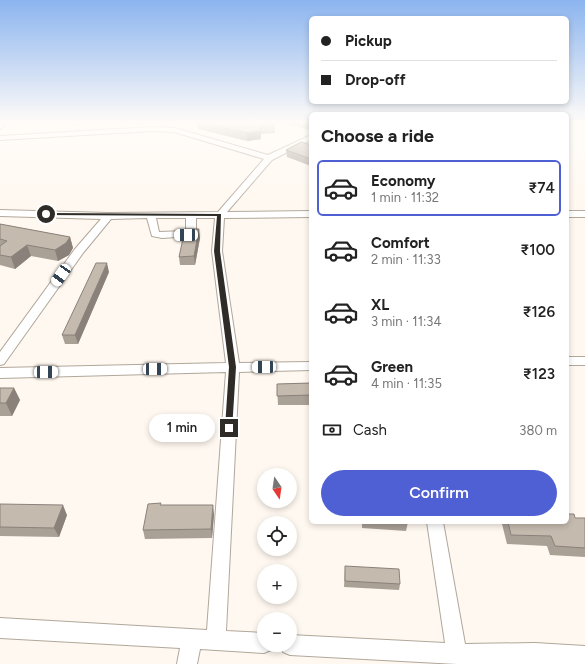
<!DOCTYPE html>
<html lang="en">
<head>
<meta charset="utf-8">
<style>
  :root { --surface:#fff; --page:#f6f6f6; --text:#222; --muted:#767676; --line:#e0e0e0; --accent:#4f5fd4 }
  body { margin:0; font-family:Figtree,sans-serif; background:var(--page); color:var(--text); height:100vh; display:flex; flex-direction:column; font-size:15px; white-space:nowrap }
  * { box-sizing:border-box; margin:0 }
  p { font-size:13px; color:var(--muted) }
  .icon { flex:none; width:22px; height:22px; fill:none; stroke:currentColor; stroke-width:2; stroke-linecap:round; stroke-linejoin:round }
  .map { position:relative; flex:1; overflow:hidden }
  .side { position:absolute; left:309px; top:112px; width:260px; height:412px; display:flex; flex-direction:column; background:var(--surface); border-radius:6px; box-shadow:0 2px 6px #0003 }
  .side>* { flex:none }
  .hud { position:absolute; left:309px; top:16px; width:260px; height:88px; border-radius:6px; box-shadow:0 2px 6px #0003; display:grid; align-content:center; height:88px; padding:0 12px; background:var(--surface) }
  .needle { width:26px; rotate:167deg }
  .tools { position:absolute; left:257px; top:468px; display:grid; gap:8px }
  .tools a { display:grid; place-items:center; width:40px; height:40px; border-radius:50%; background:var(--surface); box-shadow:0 2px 6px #0003; font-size:20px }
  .end { position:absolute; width:18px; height:18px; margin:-9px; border:5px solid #2f2b26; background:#fff; box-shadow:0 0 0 2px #fff }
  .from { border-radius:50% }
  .bubble { position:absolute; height:28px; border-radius:14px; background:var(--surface); box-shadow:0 2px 6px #0003; font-size:13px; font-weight:600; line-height:28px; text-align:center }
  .car { position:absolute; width:12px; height:24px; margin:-12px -6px; border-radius:5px; box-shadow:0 0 3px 1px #0007; background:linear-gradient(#fff 24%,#345 0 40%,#fff 0 76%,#345 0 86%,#fff 0) }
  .hud b { display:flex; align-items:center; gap:14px; height:38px; font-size:15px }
  .hud b+b { border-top:1px solid var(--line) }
  .hud i { width:10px; height:10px; background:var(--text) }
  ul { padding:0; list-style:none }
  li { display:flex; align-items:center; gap:12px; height:56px; margin:0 8px 6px; padding:0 4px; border:2px solid transparent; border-radius:6px }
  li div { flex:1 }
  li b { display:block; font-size:15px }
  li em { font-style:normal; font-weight:600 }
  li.on { border-color:var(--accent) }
  li>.icon { width:36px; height:36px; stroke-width:1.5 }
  h2 { padding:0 12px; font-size:18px; line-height:48px }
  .pay { display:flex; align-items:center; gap:10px; height:44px; padding:0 12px; font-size:15px }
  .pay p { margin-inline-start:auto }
  .action { display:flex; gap:8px; margin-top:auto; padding:8px 12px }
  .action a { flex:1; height:46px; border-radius:24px; background:var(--accent); color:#fff; font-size:16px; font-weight:600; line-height:46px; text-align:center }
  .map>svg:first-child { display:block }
</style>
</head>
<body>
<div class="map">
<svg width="585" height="664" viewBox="0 0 585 664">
  <rect width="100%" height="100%" fill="#fff8f0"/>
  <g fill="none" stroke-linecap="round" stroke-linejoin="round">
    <!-- minor casing -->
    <g stroke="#b1a79b" stroke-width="2">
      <path id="minor" d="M 0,122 L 7,122 L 0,129 Z
        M 152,127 L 175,128 L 268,155 L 311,135 L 311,140 L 272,160 L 227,212 L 311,211 L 311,217 L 224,218 L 222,251 L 239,363 L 311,362 L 311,370 L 239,372 L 226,631 L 264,633 L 264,645 L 273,645 L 271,650 L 264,653 L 200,649 L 197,664 L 177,664 L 180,648 L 0,638 L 0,618 L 207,630 L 226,372 L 0,378 L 0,368 L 226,363 L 212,251 L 215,218 L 196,218 L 196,232 L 192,236 L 162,238 L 152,236 L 147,218 L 111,219 L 83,253 L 4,364 L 0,365 L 0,352 L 75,249 L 101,219 L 0,216 L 0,210 L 108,213 L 218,212 L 264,159 L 174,132 L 152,131 L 0,140 L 0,136 ZM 156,218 L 186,218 L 186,231 L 159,232 Z
        M 567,211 L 585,211 L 585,217 L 567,217 Z
        M 567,357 L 585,357 L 585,365 L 567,365 Z
        M 427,522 L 443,522 L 465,644 L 535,643 L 585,646 L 585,664 L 457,664 L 290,655 L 283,652 L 280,645 L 290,645 L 290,635 L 445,643 Z"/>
    </g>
    <!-- path -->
    <path stroke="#aaa49e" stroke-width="1.5" stroke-dasharray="1.5 1.5" stroke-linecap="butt" d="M 40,122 L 79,125"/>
    <!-- minor -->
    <use href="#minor" fill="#fff" fill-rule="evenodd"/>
  </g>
  <!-- wall -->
  <path fill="#a9a096" d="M 197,122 L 275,122 L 275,133 L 261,134 L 261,139 L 247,141 L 198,129 Z
    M 278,122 L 311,122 L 311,130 Z
    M 311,145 L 311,166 L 287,157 L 286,150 Z
    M 0,224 L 70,237 L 73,248 L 69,255 L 58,261 L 31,256 L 15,269 L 0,265 Z
    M 200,238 L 195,265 L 180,265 L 179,257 Z
    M 109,272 L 78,344 L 65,344 L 62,335 Z
    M 311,383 L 311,405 L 278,405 L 277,384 Z
    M 0,388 L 14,388 L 20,400 L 12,416 L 0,416 Z
    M 0,504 L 67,515 L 59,537 L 0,536 Z
    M 161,505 L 214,514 L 212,538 L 145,539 L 143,530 Z
    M 575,518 L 585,518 L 585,557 L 550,555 L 547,546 L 507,544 L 502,524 L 503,522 L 567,522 Z
    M 362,522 L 408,522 L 406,531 L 362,528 Z
    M 345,566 L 400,584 L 399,590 L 344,587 Z"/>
  <!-- shaded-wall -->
  <path fill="#8a827a" d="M 261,131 L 261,139 L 247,141 L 247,133 Z
    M 199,229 L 200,238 L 195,265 L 194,256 Z
    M 70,237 L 73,248 L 69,255 L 58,261 L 55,250 Z
    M 27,245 L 31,256 L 15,269 L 11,257 Z
    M 107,263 L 109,272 L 78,344 L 75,335 Z
    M 14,388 L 20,400 L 12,416 L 6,403 Z
    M 63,505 L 67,515 L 59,537 L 54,528 Z
    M 213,505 L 214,514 L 212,538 L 211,529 Z"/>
  <!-- building -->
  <path fill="#c5baae" stroke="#8a827a" d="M 200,122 L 275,122 L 275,125 L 259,126 L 261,131 L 247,133 Z
    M 301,142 L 311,145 L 311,159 L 286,150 Z
    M 0,224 L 70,237 L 66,243 L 55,250 L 27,245 L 11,257 L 0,255 L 0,246 L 7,241 L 0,239 Z
    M 185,229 L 199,229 L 194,256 L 179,257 Z
    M 96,263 L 107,263 L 75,335 L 62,335 Z
    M 311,383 L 311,395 L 277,396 L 277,384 Z
    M 0,388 L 14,388 L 6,403 L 0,403 Z
    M 161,503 L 160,505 L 213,505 L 211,529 L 143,530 L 148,504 Z
    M 0,504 L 63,505 L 54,528 L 0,527 Z
    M 567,514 L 574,514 L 575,518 L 585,518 L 585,548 L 555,546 L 551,536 L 511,535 L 508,522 L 567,522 Z
    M 345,566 L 399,569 L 400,584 L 345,581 Z"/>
  <!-- sky -->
  <linearGradient id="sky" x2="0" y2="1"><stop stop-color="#8bb4ef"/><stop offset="0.57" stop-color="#fffcf8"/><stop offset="1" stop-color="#fffcf8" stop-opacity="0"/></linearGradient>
  <rect width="585" height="215" fill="url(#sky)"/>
  <!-- route -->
  <path fill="#2f2b26" d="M 46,213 L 221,214 L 220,251 L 236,367 L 232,430 L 229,431 L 225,428 L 229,367 L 214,251 L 217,216 L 44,215 Z"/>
</svg>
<div class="tools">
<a><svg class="needle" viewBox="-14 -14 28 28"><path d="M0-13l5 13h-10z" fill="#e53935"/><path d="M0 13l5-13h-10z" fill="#767676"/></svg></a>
<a><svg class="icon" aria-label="locate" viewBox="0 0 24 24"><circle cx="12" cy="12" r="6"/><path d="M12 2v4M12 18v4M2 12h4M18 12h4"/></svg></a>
<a>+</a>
<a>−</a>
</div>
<i class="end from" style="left:46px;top:214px"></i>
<i class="end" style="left:229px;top:428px"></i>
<div class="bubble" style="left:149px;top:414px;width:66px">1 min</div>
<i class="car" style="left:186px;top:235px;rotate:269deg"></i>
<i class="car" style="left:61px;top:275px;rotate:215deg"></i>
<i class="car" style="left:264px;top:367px;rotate:269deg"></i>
<i class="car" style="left:155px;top:369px;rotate:89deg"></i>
<i class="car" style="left:46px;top:372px;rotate:89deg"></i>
<div class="hud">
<b><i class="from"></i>Pickup</b>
<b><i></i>Drop-off</b>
</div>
<section class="side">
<h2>Choose a ride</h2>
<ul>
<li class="on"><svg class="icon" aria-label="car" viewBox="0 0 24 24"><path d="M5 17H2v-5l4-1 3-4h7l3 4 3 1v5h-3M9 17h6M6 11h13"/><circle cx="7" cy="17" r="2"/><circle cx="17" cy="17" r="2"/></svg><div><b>Economy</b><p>1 min · 11:32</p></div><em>₹74</em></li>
<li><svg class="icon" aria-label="car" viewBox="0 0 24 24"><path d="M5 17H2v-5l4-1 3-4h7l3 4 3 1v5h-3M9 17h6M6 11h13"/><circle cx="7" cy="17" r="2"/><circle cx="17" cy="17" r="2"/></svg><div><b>Comfort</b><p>2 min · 11:33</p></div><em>₹100</em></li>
<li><svg class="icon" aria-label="car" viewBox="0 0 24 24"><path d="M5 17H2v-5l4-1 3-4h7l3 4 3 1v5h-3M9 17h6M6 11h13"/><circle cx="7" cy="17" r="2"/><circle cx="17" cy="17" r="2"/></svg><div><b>XL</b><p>3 min · 11:34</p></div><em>₹126</em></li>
<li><svg class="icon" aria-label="car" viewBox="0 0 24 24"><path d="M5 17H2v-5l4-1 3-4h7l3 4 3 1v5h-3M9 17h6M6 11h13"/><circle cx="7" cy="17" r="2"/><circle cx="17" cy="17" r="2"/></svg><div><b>Green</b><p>4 min · 11:35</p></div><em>₹123</em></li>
</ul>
<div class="pay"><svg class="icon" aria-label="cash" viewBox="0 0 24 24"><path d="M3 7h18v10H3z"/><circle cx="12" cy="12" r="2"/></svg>Cash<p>380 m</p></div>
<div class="action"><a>Confirm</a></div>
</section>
</div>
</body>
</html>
